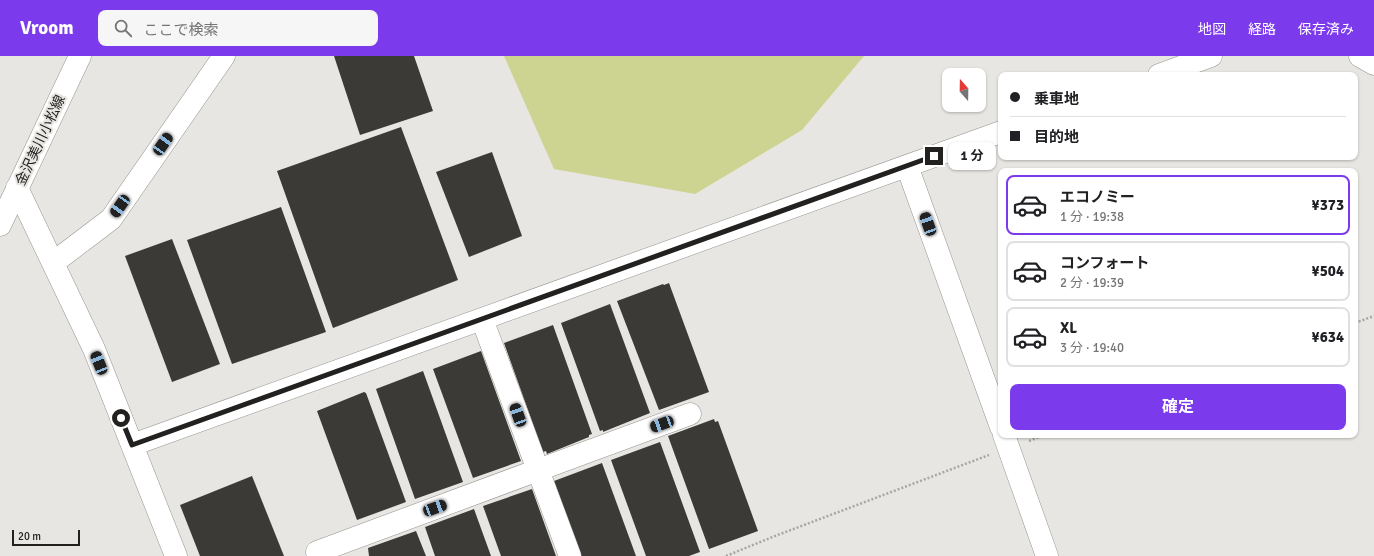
<!DOCTYPE html>
<html lang="ja">
<head>
<meta charset="utf-8">
<style>
  :root { --surface:#fff; --page:#f6f6f6; --text:#202124; --muted:#757577; --line:#e0e0e0; --accent:#7c3aed }
  body { margin:0; font-family:Signika,"Noto Sans JP",sans-serif; background:var(--page); color:var(--text); height:100vh; display:flex; flex-direction:column; font-size:15px; white-space:nowrap }
  * { box-sizing:border-box; margin:0 }
  p { font-size:13px; color:var(--muted) }
  .icon { flex:none; width:22px; height:22px; fill:none; stroke:currentColor; stroke-width:2; stroke-linecap:round; stroke-linejoin:round }
  .map { position:relative; flex:1; overflow:hidden }
  .sheet { position:absolute; left:998px; top:112px; width:360px; height:270px; display:flex; flex-direction:column; background:var(--surface); border-radius:8px; box-shadow:0 1px 3px #0004 }
  .sheet>* { flex:none }
  .banner { position:absolute; left:998px; top:16px; width:360px; height:88px; border-radius:8px; box-shadow:0 1px 3px #0004; display:grid; align-content:center; height:88px; padding:0 12px; background:var(--surface) }
  .needle { width:26px; rotate:340deg }
  .tools { position:absolute; left:942px; top:12px; display:grid; gap:8px }
  .tools a { display:grid; place-items:center; width:44px; height:44px; border-radius:8px; background:var(--surface); box-shadow:0 1px 3px #0004; font-size:20px }
  .scale { position:absolute; left:12px; bottom:10px; width:68px; box-sizing:border-box; padding-left:4px; border:2px solid #222120; border-top:0; font-size:11px; line-height:14px; white-space:nowrap; color:#222120; -webkit-text-stroke:3px #e8e6e2; paint-order:stroke }
  .end { position:absolute; width:18px; height:18px; margin:-9px; border:5px solid #222120; background:#fff; box-shadow:0 0 0 2px #fff }
  .from { border-radius:50% }
  .bubble { position:absolute; height:28px; border-radius:8px; background:var(--surface); box-shadow:0 1px 3px #0004; font-size:13px; font-weight:700; line-height:28px; text-align:center }
  .car { position:absolute; width:12px; height:24px; margin:-12px -6px; border-radius:5px; box-shadow:0 0 3px 1px #0007; background:linear-gradient(#222 24%,#8ab4d8 0 40%,#222 0 76%,#8ab4d8 0 86%,#222 0) }
  .banner b { display:flex; align-items:center; gap:14px; height:38px; font-size:15px }
  .banner b+b { border-top:1px solid var(--line) }
  .banner i { width:10px; height:10px; background:var(--text) }
  ul { padding:7px 0 0; list-style:none }
  li { display:flex; align-items:center; gap:12px; height:60px; margin:0 8px 6px; padding:0 4px; border:2px solid var(--line); border-radius:8px }
  li div { flex:1 }
  li b { display:block; font-size:15px }
  li em { font-style:normal; font-weight:700 }
  li.active { border-color:var(--accent) }
  li>.icon { width:36px; height:36px; stroke-width:1.5 }
  .primary-button { display:flex; gap:8px; margin-top:auto; padding:8px 12px }
  .primary-button a { flex:1; height:46px; border-radius:8px; background:var(--accent); color:#fff; font-size:16px; font-weight:700; line-height:46px; text-align:center }
  header { display:flex; align-items:center; gap:24px; box-sizing:border-box; height:56px; padding:0 20px; background:var(--accent); color:#fff }
  header strong { font-size:19px }
  nav { display:flex; gap:22px; margin-inline-start:auto; font-size:14px }
  .search { width:280px; height:36px; background:var(--page); display:flex; align-items:center; gap:10px; box-sizing:border-box; padding:0 14px; border-radius:8px; color:var(--muted); font-size:15px }
  .map>svg:first-child { display:block }
</style>
</head>
<body>
<header>
<strong>Vroom</strong>
<div class="search"><svg class="icon" aria-label="search" viewBox="0 0 24 24"><circle cx="10" cy="10" r="6"/><path d="M15 15l6 6"/></svg>ここで検索</div>
<nav><a>地図</a><a>経路</a><a>保存済み</a></nav>
</header>
<div class="map">
<svg width="1374" height="500" viewBox="0 0 1374 500">
  <rect width="100%" height="100%" fill="#e8e6e2"/>
  <!-- green -->
  <path fill="#cdd491" d="M 504,0 L 864,0 L 802,74 L 695,138 L 554,113 Z"/>
  <!-- building -->
  <path fill="#3c3a37" d="M 334,0 L 414,0 L 433,55 L 360,79 Z
    M 401,71 L 458,224 L 333,272 L 277,115 Z
    M 492,96 L 522,180 L 469,201 L 436,116 Z
    M 281,151 L 326,276 L 232,308 L 187,184 Z
    M 172,183 L 220,308 L 172,326 L 125,200 Z
    M 669,227 L 709,336 L 659,354 L 617,245 L 663,228 L 664,229 Z
    M 610,248 L 650,357 L 603,376 L 603,374 L 600,375 L 561,267 Z
    M 553,269 L 592,378 L 589,379 L 589,381 L 547,398 L 546,395 L 543,396 L 504,287 Z
    M 481,295 L 521,405 L 473,422 L 433,313 Z
    M 423,315 L 463,426 L 415,443 L 376,333 Z
    M 364,336 L 366,337 L 406,446 L 357,464 L 317,355 Z
    M 714,363 L 715,366 L 718,365 L 758,475 L 709,493 L 668,380 Z
    M 660,386 L 700,496 L 689,500 L 646,500 L 611,404 Z
    M 602,407 L 636,500 L 581,500 L 554,425 Z
    M 252,420 L 284,500 L 200,500 L 180,449 Z
    M 532,433 L 556,500 L 501,500 L 483,450 Z
    M 474,453 L 491,500 L 435,500 L 425,471 Z
    M 416,475 L 426,500 L 369,500 L 368,492 Z"/>
  <g fill="none" stroke-linecap="round" stroke-linejoin="round">
    <!-- minor casing -->
    <g stroke="#979592" stroke-width="23">
      <path id="minor" d="M 1360,0 L 1374,8
        M 1159,19 L 1211,0
        M 907,110 L 1001,371
        M 17,132 L 94,293 L 176,500
        M 53,207 L 111,163 L 224,0
        M 482,263 L 538,414 L 690,358
        M 1004,379 L 1047,500
        M 132,389 L 1001,76
        M 318,500 L 317,496 L 538,414 L 570,500"/>
    </g>
    <!-- major casing -->
    <g stroke="#979592" stroke-width="23">
      <path id="major" d="M 0,169 L 80,0"/>
    </g>
    <!-- path -->
    <path stroke="#a8a6a3" stroke-width="2.5" stroke-dasharray="2 2" stroke-linecap="butt" d="M 1355,267 L 1374,260
      M 1029,385 L 1044,379
      M 726,500 L 775,480 L 989,399"/>
    <!-- minor -->
    <use href="#minor" stroke="#fff" stroke-width="22"/>
    <!-- major -->
    <use href="#major" stroke="#fff" stroke-width="22"/>
  </g>
  <g fill="none" stroke-linecap="round" stroke-linejoin="round">
    <!-- route -->
    <path stroke="#222120" stroke-width="5" d="M 121,362 L 132,389 L 934,100"/>
  </g>
  <g text-anchor="middle" stroke-width="4" stroke-linejoin="round" paint-order="stroke">
    <!-- street labels -->
    <g font-size="14" fill="#222120" stroke="#e8e6e2">
      <text transform="translate(40 84) rotate(-65)" y="5">金沢美川小松線</text>
    </g>
  </g>
</svg>
<div class="tools">
<a><svg class="needle" viewBox="-14 -14 28 28"><path d="M0-13l5 13h-10z" fill="#e53935"/><path d="M0 13l5-13h-10z" fill="#757577"/></svg></a>
</div>
<div class="scale">20 m</div>
<i class="end from" style="left:121px;top:362px"></i>
<i class="end" style="left:934px;top:100px"></i>
<div class="bubble" style="left:948px;top:86px;width:48px">1 分</div>
<i class="car" style="left:163px;top:88px;rotate:35deg"></i>
<i class="car" style="left:120px;top:150px;rotate:215deg"></i>
<i class="car" style="left:928px;top:168px;rotate:340deg"></i>
<i class="car" style="left:99px;top:307px;rotate:338deg"></i>
<i class="car" style="left:518px;top:359px;rotate:340deg"></i>
<i class="car" style="left:662px;top:368px;rotate:250deg"></i>
<i class="car" style="left:435px;top:452px;rotate:70deg"></i>
<div class="banner">
<b><i class="from"></i>乗車地</b>
<b><i></i>目的地</b>
</div>
<section class="sheet">
<ul>
<li class="active"><svg class="icon" aria-label="car" viewBox="0 0 24 24"><path d="M5 17H2v-5l4-1 3-4h7l3 4 3 1v5h-3M9 17h6M6 11h13"/><circle cx="7" cy="17" r="2"/><circle cx="17" cy="17" r="2"/></svg><div><b>エコノミー</b><p>1 分 · 19:38</p></div><em>¥373</em></li>
<li><svg class="icon" aria-label="car" viewBox="0 0 24 24"><path d="M5 17H2v-5l4-1 3-4h7l3 4 3 1v5h-3M9 17h6M6 11h13"/><circle cx="7" cy="17" r="2"/><circle cx="17" cy="17" r="2"/></svg><div><b>コンフォート</b><p>2 分 · 19:39</p></div><em>¥504</em></li>
<li><svg class="icon" aria-label="car" viewBox="0 0 24 24"><path d="M5 17H2v-5l4-1 3-4h7l3 4 3 1v5h-3M9 17h6M6 11h13"/><circle cx="7" cy="17" r="2"/><circle cx="17" cy="17" r="2"/></svg><div><b>XL</b><p>3 分 · 19:40</p></div><em>¥634</em></li>
</ul>
<div class="primary-button"><a>確定</a></div>
</section>
</div>
</body>
</html>
